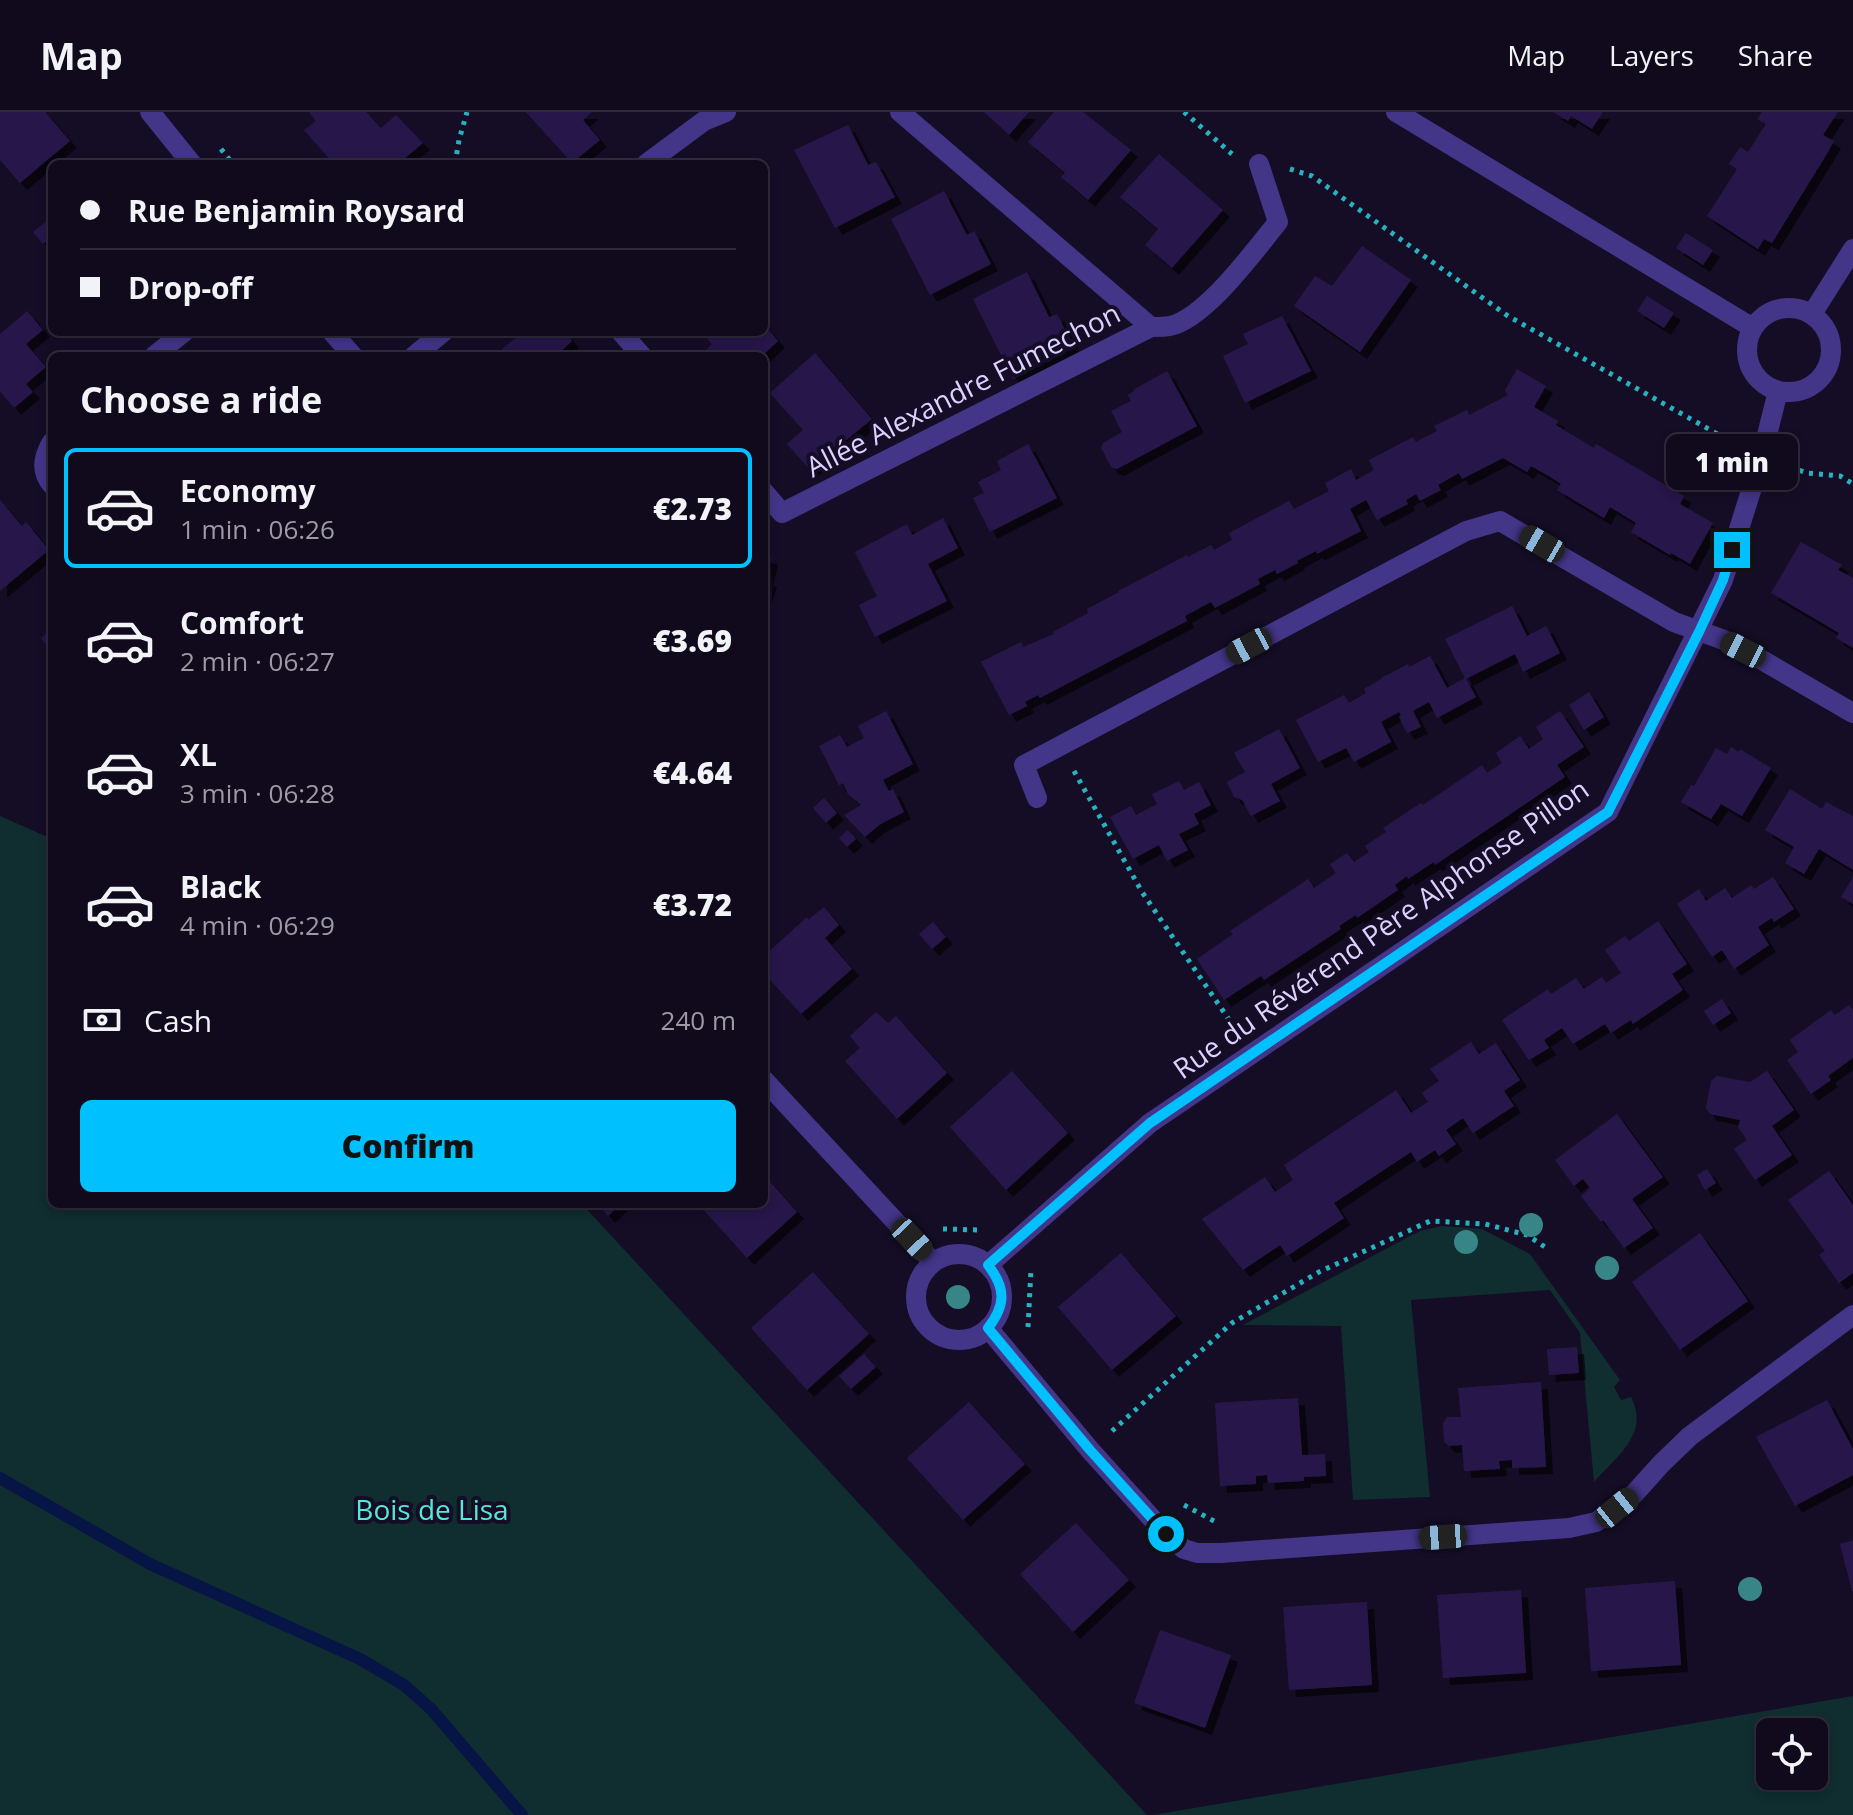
<!DOCTYPE html>
<html lang="en">
<head>
<meta charset="utf-8">
<style>
  :root { --surface:#100a1c; --page:#1e1829; --text:#f1f3f6; --muted:#9c9aa3; --line:#302b3b; --accent:#00c1fd }
  body { margin:0; font-family:"Open Sans",sans-serif; background:var(--page); color:var(--text); height:100vh; display:flex; flex-direction:column; font-size:30px; white-space:nowrap }
  * { box-sizing:border-box; margin:0 }
  p { font-size:26px; color:var(--muted) }
  .icon { flex:none; width:44px; height:44px; fill:none; stroke:currentColor; stroke-width:2; stroke-linecap:round; stroke-linejoin:round }
  .map { position:relative; flex:1; overflow:hidden }
  .details { position:absolute; left:48px; top:240px; width:720px; height:856px; display:flex; flex-direction:column; background:var(--surface); border-radius:12px; box-shadow:0 4px 12px #0003,0 0 0 2px var(--line) }
  .details>* { flex:none }
  .top-card { position:absolute; left:48px; top:48px; width:720px; height:176px; border-radius:12px; box-shadow:0 4px 12px #0003,0 0 0 2px var(--line); display:grid; align-content:center; height:176px; padding:0 32px; background:var(--surface) }
  .buttons { position:absolute; left:1756px; top:1606px; display:grid; gap:16px }
  .buttons a { display:grid; place-items:center; width:72px; height:72px; border-radius:12px; background:var(--surface); box-shadow:0 4px 12px #0003,0 0 0 2px var(--line); font-size:40px }
  .end { position:absolute; width:36px; height:36px; margin:-18px; border:10px solid #00c1fd; background:#111; box-shadow:0 0 0 4px #111 }
  .from { border-radius:50% }
  .bubble { position:absolute; height:56px; border-radius:12px; background:var(--surface); box-shadow:0 4px 12px #0003,0 0 0 2px var(--line); font-size:26px; font-weight:800; line-height:56px; text-align:center }
  .car { position:absolute; width:24px; height:48px; margin:-24px -12px; border-radius:10px; box-shadow:0 0 6px 2px #0007; background:linear-gradient(#222 24%,#8ab4d8 0 40%,#222 0 76%,#8ab4d8 0 86%,#222 0) }
  .top-card b { display:flex; align-items:center; gap:28px; height:76px; font-size:30px }
  .top-card b+b { border-top:2px solid var(--line) }
  .top-card i { width:20px; height:20px; background:var(--text) }
  ul { padding:0; list-style:none }
  li { display:flex; align-items:center; gap:24px; height:120px; margin:0 16px 12px; padding:0 16px; border:4px solid transparent; border-radius:12px }
  li div { flex:1 }
  li b { display:block; font-size:30px }
  li em { font-style:normal; font-weight:800 }
  li.selected { border-color:var(--accent) }
  li>.icon { width:72px; height:72px; stroke-width:1.5 }
  h2 { padding:0 32px; font-size:36px; line-height:96px }
  .pay { display:flex; align-items:center; gap:20px; height:88px; padding:0 32px; font-size:30px }
  .pay p { margin-inline-start:auto }
  .cta { display:flex; gap:16px; margin-top:auto; padding:16px 32px }
  .cta a { flex:1; height:92px; border-radius:12px; background:var(--accent); color:#111; font-size:32px; font-weight:800; line-height:92px; text-align:center }
  header { display:flex; align-items:center; gap:48px; box-sizing:border-box; height:112px; padding:0 40px; background:var(--surface); border-bottom:2px solid var(--line) }
  header strong { font-size:38px }
  nav { display:flex; gap:44px; margin-inline-start:auto; font-size:28px }
  .map>svg:first-child { display:block }
</style>
</head>
<body>
<header>
<strong>Map</strong>
<nav><a>Map</a><a>Layers</a><a>Share</a></nav>
</header>
<div class="map">
<svg width="1853" height="1703" viewBox="0 0 1853 1703">
  <defs>
    <filter id="shadow"><feDropShadow dx="7" dy="7" stdDeviation="0" flood-color="#0009"/></filter>
  </defs>
  <rect width="100%" height="100%" fill="#150d26"/>
  <!-- green -->
  <path fill="#102d30" fill-rule="evenodd" d="M 0,704 L 52,727 L 52,1092 L 582,1092 L 1147,1703 L 0,1703 Z
    M 1443,1114 L 1482,1117 L 1530,1142 L 1620,1268 L 1614,1275 L 1621,1288 L 1631,1285 C 1650,1322 1617,1344 1594,1370 L 1580,1221 L 1550,1178 L 1411,1188 L 1430,1385 L 1353,1388 L 1341,1214 L 1243,1213 L 1412,1123 L 1423,1118 Z
    M 1853,1584 L 1853,1703 L 1153,1703 ZM 1814,1620 L 1814,1664 L 1770,1664 L 1770,1620 Z"/>
  <g fill="none" stroke-linecap="round" stroke-linejoin="round">
    <!-- stream -->
    <path stroke="#061546" stroke-width="12" d="M 0,1366 L 150,1452 L 360,1547 L 404,1573 L 431,1597 L 522,1703"/>
  </g>
  <!-- building -->
  <path fill="#281848" filter="url(#shadow)" d="M 0,0 L 45,0 L 70,29 L 20,71 L 0,48 Z
    M 309,0 L 366,0 L 381,16 L 396,3 L 423,31 L 398,52 L 334,52 L 304,18 L 316,9 Z
    M 526,0 L 592,0 L 583,8 L 600,28 L 572,51 Z
    M 984,0 L 1029,0 L 1009,23 Z
    M 1054,0 L 1083,0 L 1131,38 L 1088,88 L 1061,65 L 1065,61 L 1028,30 Z
    M 1553,0 L 1603,0 L 1592,17 L 1571,4 L 1568,9 Z
    M 1762,0 L 1838,0 L 1823,23 L 1834,29 L 1828,40 L 1772,131 L 1764,127 L 1758,137 L 1707,104 L 1737,57 L 1729,52 L 1740,35 L 1748,40 L 1766,12 L 1757,7 Z
    M 848,13 L 868,53 L 876,50 L 895,85 L 835,116 L 794,38 Z
    M 1159,42 L 1223,98 L 1172,156 L 1145,133 L 1158,117 L 1120,85 Z
    M 944,79 L 967,123 L 974,119 L 991,152 L 930,183 L 891,107 Z
    M 47,109 L 52,115 L 52,124 L 43,132 L 33,120 Z
    M 1686,121 L 1713,138 L 1703,153 L 1676,136 Z
    M 1362,134 L 1411,168 L 1360,240 L 1294,194 L 1315,164 L 1332,174 Z
    M 1027,160 L 1049,205 L 1057,202 L 1074,235 L 1013,267 L 973,187 Z
    M 1647,184 L 1674,201 L 1664,216 L 1637,199 Z
    M 27,199 L 43,218 L 26,232 L 46,255 L 26,272 L 33,280 L 14,296 L 0,279 L 0,222 Z
    M 1282,204 L 1311,259 L 1245,291 L 1223,244 L 1248,232 L 1243,222 Z
    M 764,212 L 778,229 L 762,244 L 709,244 L 705,239 L 712,232 L 701,220 L 764,220 Z
    M 523,220 L 565,220 L 572,229 L 556,244 L 494,244 Z
    M 815,241 L 872,307 L 810,358 L 787,332 L 803,318 L 770,281 Z
    M 1517,257 L 1546,274 L 1534,295 L 1558,309 L 1556,313 L 1594,336 L 1596,332 L 1684,384 L 1680,392 L 1713,411 L 1690,452 L 1671,441 L 1670,443 L 1631,420 L 1636,411 L 1610,395 L 1604,406 L 1557,378 L 1561,372 L 1552,366 L 1531,354 L 1527,360 L 1503,346 L 1462,367 L 1459,361 L 1438,373 L 1441,378 L 1420,389 L 1416,382 L 1406,388 L 1408,392 L 1377,408 L 1366,388 L 1350,397 L 1361,419 L 1317,442 L 1316,439 L 1297,449 L 1298,451 L 1277,462 L 1275,458 L 1258,467 L 1260,472 L 1215,496 L 1211,490 L 1185,504 L 1187,509 L 1040,586 L 1038,583 L 1025,590 L 1027,594 L 1009,603 L 981,550 L 1021,530 L 1023,535 L 1054,522 L 1053,520 L 1088,501 L 1087,497 L 1119,480 L 1118,479 L 1187,443 L 1188,445 L 1211,433 L 1214,438 L 1232,428 L 1229,421 L 1289,389 L 1294,397 L 1329,379 L 1325,371 L 1351,357 L 1356,368 L 1374,358 L 1369,348 L 1413,325 L 1416,330 L 1437,319 L 1434,314 L 1467,298 L 1469,303 L 1508,283 L 1505,278 Z
    M 1167,259 L 1197,314 L 1117,357 L 1111,355 L 1101,336 L 1103,331 L 1122,320 L 1111,299 L 1131,289 L 1128,283 L 1134,279 L 1133,278 Z
    M 1028,332 L 1057,386 L 990,420 L 973,386 L 984,381 L 978,370 L 1001,358 L 997,349 Z
    M 0,388 L 22,414 L 26,410 L 49,438 L 0,479 Z
    M 943,406 L 958,436 L 928,452 L 947,489 L 875,525 L 859,493 L 877,484 L 855,440 L 907,412 L 912,423 Z
    M 1801,430 L 1842,453 L 1838,458 L 1853,466 L 1853,536 L 1836,526 L 1839,521 L 1771,481 Z
    M 764,444 L 771,446 L 766,467 L 770,468 L 765,484 Z
    M 1512,494 L 1527,524 L 1546,514 L 1560,541 L 1523,560 L 1515,542 L 1466,567 L 1476,585 L 1437,606 L 1429,590 L 1413,599 L 1421,615 L 1407,621 L 1399,605 L 1401,603 L 1399,600 L 1381,610 L 1391,630 L 1354,650 L 1346,636 L 1318,650 L 1296,608 L 1344,583 L 1349,591 L 1366,581 L 1364,577 L 1381,567 L 1381,566 L 1408,552 L 1409,555 L 1430,544 L 1447,576 L 1465,566 L 1445,527 Z
    M 52,517 L 52,540 L 41,526 Z
    M 1589,580 L 1604,605 L 1584,618 L 1569,593 Z
    M 886,599 L 913,652 L 883,668 L 889,679 L 893,677 L 904,700 L 879,713 L 865,725 L 844,703 L 861,693 L 848,682 L 843,671 L 839,673 L 819,634 L 840,623 L 847,635 L 864,626 L 858,614 Z
    M 1560,599 L 1584,635 L 1557,653 L 1565,665 L 1435,753 L 1434,750 L 1408,767 L 1407,764 L 1395,773 L 1398,778 L 1357,806 L 1356,803 L 1339,814 L 1341,817 L 1264,868 L 1261,864 L 1224,888 L 1197,847 L 1233,822 L 1230,819 L 1308,767 L 1314,776 L 1336,761 L 1330,752 L 1347,741 L 1354,750 L 1369,740 L 1365,734 L 1386,720 L 1383,716 L 1421,691 L 1423,693 L 1482,653 L 1487,661 L 1502,651 L 1496,641 L 1520,624 L 1529,637 L 1543,627 L 1536,615 Z
    M 1279,617 L 1300,656 L 1271,672 L 1280,689 L 1251,704 L 1242,688 L 1234,685 L 1227,670 L 1245,660 L 1234,641 Z
    M 1731,635 L 1739,640 L 1740,637 L 1771,656 L 1742,704 L 1721,692 L 1711,707 L 1681,690 L 1691,673 L 1694,674 L 1716,636 L 1727,642 Z
    M 1179,669 L 1184,678 L 1199,670 L 1211,693 L 1194,702 L 1199,712 L 1179,722 L 1188,738 L 1167,749 L 1159,733 L 1133,747 L 1110,705 L 1131,694 L 1136,703 L 1157,692 L 1152,682 Z
    M 1790,677 L 1822,697 L 1826,690 L 1853,704 L 1853,758 L 1819,737 L 1804,762 L 1785,751 L 1794,735 L 1765,718 Z
    M 824,686 L 837,701 L 826,711 L 813,696 Z
    M 848,718 L 856,727 L 847,735 L 839,726 Z
    M 1773,765 L 1794,797 L 1774,810 L 1772,806 L 1758,815 L 1769,833 L 1734,857 L 1722,838 L 1712,845 L 1677,792 L 1699,777 L 1706,789 L 1725,776 L 1732,786 L 1751,773 L 1754,777 Z
    M 1853,765 L 1853,792 L 1841,785 Z
    M 824,795 L 839,813 L 825,826 L 852,857 L 801,902 L 764,861 L 764,844 L 807,805 L 808,808 Z
    M 1658,809 L 1687,852 L 1672,862 L 1683,878 L 1633,912 L 1631,908 L 1611,921 L 1605,912 L 1573,932 L 1562,916 L 1544,928 L 1549,936 L 1529,948 L 1502,908 L 1548,877 L 1551,882 L 1576,866 L 1584,877 L 1602,865 L 1606,871 L 1621,861 L 1605,838 L 1625,824 L 1629,829 Z
    M 933,810 L 946,825 L 932,837 L 919,822 Z
    M 1722,887 L 1731,901 L 1713,913 L 1704,899 Z
    M 1849,893 L 1853,898 L 1853,946 L 1828,964 L 1831,968 L 1811,982 L 1787,948 L 1798,940 L 1790,928 L 1831,898 L 1835,903 Z
    M 876,900 L 888,911 L 896,904 L 947,961 L 897,1007 L 845,949 L 860,936 L 850,924 Z
    M 1471,930 L 1479,942 L 1496,931 L 1520,968 L 1504,979 L 1514,994 L 1473,1021 L 1463,1006 L 1446,1018 L 1456,1032 L 1439,1044 L 1435,1038 L 1417,1050 L 1411,1040 L 1334,1091 L 1344,1106 L 1287,1144 L 1280,1133 L 1243,1158 L 1202,1107 L 1265,1065 L 1275,1080 L 1293,1068 L 1284,1053 L 1396,978 L 1411,1001 L 1428,990 L 1422,981 L 1439,969 L 1430,957 Z
    M 1012,959 L 1068,1021 L 1006,1078 L 950,1015 Z
    M 1767,959 L 1794,998 L 1772,1014 L 1792,1043 L 1755,1068 L 1734,1037 L 1747,1028 L 1738,1015 L 1740,1008 L 1710,1002 L 1706,996 L 1711,969 L 1717,964 L 1750,970 Z
    M 1617,1002 L 1663,1065 L 1632,1087 L 1653,1116 L 1624,1136 L 1603,1108 L 1601,1110 L 1581,1084 L 1590,1076 L 1583,1067 L 1574,1074 L 1555,1048 Z
    M 1707,1057 L 1716,1071 L 1705,1078 L 1697,1063 Z
    M 1829,1059 L 1853,1093 L 1853,1161 L 1839,1171 L 1819,1143 L 1825,1139 L 1788,1088 Z
    M 764,1063 L 797,1100 L 747,1146 L 701,1095 L 704,1092 L 764,1092 Z
    M 598,1092 L 621,1092 L 608,1104 Z
    M 1700,1121 L 1748,1189 L 1680,1238 L 1632,1170 Z
    M 1121,1141 L 1176,1204 L 1112,1258 L 1058,1195 Z
    M 813,1160 L 869,1222 L 807,1278 L 751,1216 Z
    M 1577,1235 L 1579,1261 L 1549,1263 L 1547,1237 Z
    M 864,1242 L 876,1255 L 851,1277 L 839,1264 Z
    M 1541,1270 L 1546,1355 L 1512,1356 L 1512,1348 L 1499,1349 L 1500,1357 L 1464,1359 L 1462,1333 L 1449,1334 L 1444,1330 L 1443,1311 L 1447,1305 L 1461,1305 L 1458,1276 Z
    M 1298,1286 L 1302,1343 L 1325,1342 L 1326,1364 L 1304,1365 L 1304,1369 L 1268,1371 L 1267,1363 L 1256,1364 L 1256,1372 L 1220,1374 L 1215,1291 Z
    M 1827,1288 L 1853,1337 L 1853,1363 L 1795,1394 L 1756,1325 Z
    M 969,1290 L 1025,1352 L 963,1408 L 907,1346 Z
    M 1076,1411 L 1129,1468 L 1073,1520 L 1020,1462 Z
    M 1853,1428 L 1853,1479 L 1852,1479 L 1840,1432 Z
    M 1675,1469 L 1681,1553 L 1591,1559 L 1585,1476 Z
    M 1521,1478 L 1526,1561 L 1443,1566 L 1437,1483 Z
    M 1367,1490 L 1372,1573 L 1289,1578 L 1283,1495 Z
    M 1160,1518 L 1231,1543 L 1205,1616 L 1134,1591 Z"/>
  <g fill="none" stroke-linecap="round" stroke-linejoin="round">
    <!-- path -->
    <path stroke="#26b3bf" stroke-width="5" stroke-dasharray="4 6" stroke-linecap="butt" d="M 1184,0 L 1232,42
      M 221,37 L 233,52
      M 455,52 L 459,28 L 467,0
      M 1290,57 L 1312,64 L 1508,204 L 1737,333
      M 1790,355 L 1807,361 L 1840,364 L 1853,372
      M 1074,659 L 1142,780 L 1236,918
      M 943,1117 L 981,1118
      M 1028,1215 L 1031,1157
      M 1112,1319 L 1232,1211 L 1319,1160 L 1430,1109 L 1485,1112 L 1527,1123 L 1548,1137
      M 1184,1393 L 1214,1409"/>
    <!-- minor -->
    <path stroke="#433588" stroke-width="20" d="M 150,0 L 192,52
      M 900,0 L 1151,215
      M 1396,0 L 1753,216
      M 646,52 L 704,9 L 726,0
      M1747 238a42 42 0 1 1 84 0a42 42 0 1 1-84 0Z
      M 1812,202 L 1853,137
      M 332,220 L 353,244
      M 621,220 L 642,244
      M 154,244 L 184,220
      M 414,244 L 443,220
      M 52,330 C 43,345 40,359 52,373
      M 764,380 L 782,401 L 1151,215 C 1157,215 1165,215 1170,214 C 1206,206 1255,138 1278,110 L 1259,52
      M 1037,686 L 1024,653 L 1466,419 L 1500,409 L 1674,510 L 1724,528 L 1762,548 L 1853,601
      M 764,968 L 933,1150
      M916 1185a43 43 0 1 1 86 0a43 43 0 1 1-86 0Z
      M 988,1153 L 1150,1011 L 1608,700 L 1723,468 L 1761,347 L 1778,279
      M 988,1216 L 1090,1338 L 1166,1422 L 1184,1437 L 1197,1441 L 1221,1441 L 1569,1416 L 1596,1410 L 1617,1396 L 1634,1382 L 1661,1352 L 1690,1324 L 1853,1203"/>
  </g>
  <!-- trees -->
  <g fill="#388587">
    <circle cx="1531" cy="1113" r="12"/>
    <circle cx="1466" cy="1130" r="12"/>
    <circle cx="1607" cy="1156" r="12"/>
    <circle cx="958" cy="1185" r="12"/>
    <circle cx="1750" cy="1477" r="12"/>
  </g>
  <g fill="none" stroke-linecap="round" stroke-linejoin="round">
    <!-- route -->
    <path stroke="#00c1fd" stroke-width="10" d="M 1166,1422 L 1090,1338 L 988,1216 C 1006,1193 1006,1176 988,1153 L 1150,1011 L 1608,700 L 1699,520 L 1723,468 L 1732,438"/>
  </g>
  <g text-anchor="middle" stroke-width="8" stroke-linejoin="round" paint-order="stroke">
    <!-- street labels -->
    <g font-size="28" fill="#ddd2ff" stroke="#150d26">
      <text transform="translate(963 278) rotate(-27)" y="10">Allée Alexandre Fumechon</text>
      <text transform="translate(1381 817) rotate(-35)" y="10">Rue du Révérend Père Alphonse Pillon</text>
    </g>
    <!-- park labels -->
    <g font-size="28" fill="#55e8d7" stroke="#150d26">
      <text x="432" y="1408">Bois de Lisa</text>
    </g>
  </g>
</svg>
<div class="buttons">
<a><svg class="icon" aria-label="locate" viewBox="0 0 24 24"><circle cx="12" cy="12" r="6"/><path d="M12 2v4M12 18v4M2 12h4M18 12h4"/></svg></a>
</div>
<i class="end from" style="left:1166px;top:1422px"></i>
<i class="end" style="left:1732px;top:438px"></i>
<div class="bubble" style="left:1666px;top:322px;width:132px">1 min</div>
<i class="car" style="left:1542px;top:432px;rotate:300deg"></i>
<i class="car" style="left:1249px;top:534px;rotate:242deg"></i>
<i class="car" style="left:1743px;top:538px;rotate:297deg"></i>
<i class="car" style="left:912px;top:1127px;rotate:137deg"></i>
<i class="car" style="left:1617px;top:1396px;rotate:51deg"></i>
<i class="car" style="left:1443px;top:1425px;rotate:266deg"></i>
<div class="top-card">
<b><i class="from"></i>Rue Benjamin Roysard</b>
<b><i></i>Drop-off</b>
</div>
<section class="details">
<h2>Choose a ride</h2>
<ul>
<li class="selected"><svg class="icon" aria-label="car" viewBox="0 0 24 24"><path d="M5 17H2v-5l4-1 3-4h7l3 4 3 1v5h-3M9 17h6M6 11h13"/><circle cx="7" cy="17" r="2"/><circle cx="17" cy="17" r="2"/></svg><div><b>Economy</b><p>1 min · 06:26</p></div><em>€2.73</em></li>
<li><svg class="icon" aria-label="car" viewBox="0 0 24 24"><path d="M5 17H2v-5l4-1 3-4h7l3 4 3 1v5h-3M9 17h6M6 11h13"/><circle cx="7" cy="17" r="2"/><circle cx="17" cy="17" r="2"/></svg><div><b>Comfort</b><p>2 min · 06:27</p></div><em>€3.69</em></li>
<li><svg class="icon" aria-label="car" viewBox="0 0 24 24"><path d="M5 17H2v-5l4-1 3-4h7l3 4 3 1v5h-3M9 17h6M6 11h13"/><circle cx="7" cy="17" r="2"/><circle cx="17" cy="17" r="2"/></svg><div><b>XL</b><p>3 min · 06:28</p></div><em>€4.64</em></li>
<li><svg class="icon" aria-label="car" viewBox="0 0 24 24"><path d="M5 17H2v-5l4-1 3-4h7l3 4 3 1v5h-3M9 17h6M6 11h13"/><circle cx="7" cy="17" r="2"/><circle cx="17" cy="17" r="2"/></svg><div><b>Black</b><p>4 min · 06:29</p></div><em>€3.72</em></li>
</ul>
<div class="pay"><svg class="icon" aria-label="cash" viewBox="0 0 24 24"><path d="M3 7h18v10H3z"/><circle cx="12" cy="12" r="2"/></svg>Cash<p>240 m</p></div>
<div class="cta"><a>Confirm</a></div>
</section>
</div>
</body>
</html>
